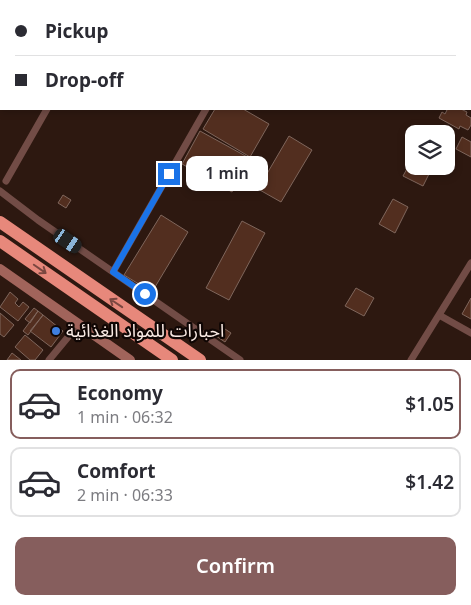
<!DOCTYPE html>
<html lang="en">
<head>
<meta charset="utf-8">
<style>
  :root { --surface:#fff; --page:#f2f2f3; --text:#2b2b33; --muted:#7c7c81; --line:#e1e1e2; --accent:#865e5d }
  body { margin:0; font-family:"Noto Sans","Noto Sans Arabic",sans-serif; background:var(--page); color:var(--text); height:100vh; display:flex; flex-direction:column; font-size:19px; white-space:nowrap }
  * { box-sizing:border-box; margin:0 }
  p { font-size:16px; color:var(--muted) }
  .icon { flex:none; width:28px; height:28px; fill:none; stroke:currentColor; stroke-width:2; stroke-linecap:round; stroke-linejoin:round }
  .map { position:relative; height:360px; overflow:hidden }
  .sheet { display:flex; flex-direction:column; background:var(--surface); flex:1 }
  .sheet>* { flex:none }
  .hud { position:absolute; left:0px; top:0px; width:471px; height:110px; box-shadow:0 2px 8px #0003; display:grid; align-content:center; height:110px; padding:0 15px; background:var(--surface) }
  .fabs { position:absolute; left:405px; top:125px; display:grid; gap:10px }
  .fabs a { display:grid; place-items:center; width:50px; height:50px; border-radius:10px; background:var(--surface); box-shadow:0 2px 8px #0003; font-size:25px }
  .end { position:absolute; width:22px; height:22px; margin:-11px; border:6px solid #1a73e8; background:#fff; box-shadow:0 0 0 2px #fff }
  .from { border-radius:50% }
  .bubble { position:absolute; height:35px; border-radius:10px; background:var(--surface); box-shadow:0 2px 8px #0003; font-size:16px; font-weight:600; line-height:35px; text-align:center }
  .car { position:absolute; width:15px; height:30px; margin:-15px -8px; border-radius:6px; box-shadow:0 0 4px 1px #0007; background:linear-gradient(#222 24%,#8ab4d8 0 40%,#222 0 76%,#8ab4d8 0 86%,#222 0) }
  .hud b { display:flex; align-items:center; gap:18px; height:48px; font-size:19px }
  .hud b+b { border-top:1px solid var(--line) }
  .hud i { width:12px; height:12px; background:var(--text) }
  ul { padding:9px 0 0; list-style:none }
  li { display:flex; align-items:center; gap:15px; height:70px; margin:0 10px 8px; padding:0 5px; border:2px solid var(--line); border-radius:10px }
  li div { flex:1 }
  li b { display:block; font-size:19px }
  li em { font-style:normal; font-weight:600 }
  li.on { border-color:var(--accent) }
  li>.icon { width:45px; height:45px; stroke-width:1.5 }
  .cta { display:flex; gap:10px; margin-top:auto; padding:10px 15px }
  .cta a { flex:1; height:58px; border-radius:10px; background:var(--accent); color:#fff; font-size:20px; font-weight:600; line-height:58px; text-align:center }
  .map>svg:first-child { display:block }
</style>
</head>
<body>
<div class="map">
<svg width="471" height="360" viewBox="0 0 471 360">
  <rect width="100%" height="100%" fill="#2d1810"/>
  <!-- building -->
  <path fill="#522e1f" stroke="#7f665c" d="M 215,109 L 243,109 L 269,124 L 250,157 L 203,129 Z
    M 445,109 L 461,109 L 467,112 L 466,115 L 471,118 L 471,125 L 468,130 L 460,126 L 459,129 L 439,118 L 442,112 L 445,114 L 447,110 Z
    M 200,131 L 251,159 L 232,192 L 182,164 Z
    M 289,136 L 312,150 L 281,202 L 258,189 Z
    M 462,137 L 471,142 L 471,157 L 456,149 Z
    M 414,156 L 414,166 L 433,166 L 423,186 L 403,176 Z
    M 63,195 L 71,200 L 66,208 L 58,203 Z
    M 393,199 L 408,207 L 395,233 L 379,224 Z
    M 161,215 L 188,232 L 152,292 L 124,275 Z
    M 242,221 L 265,233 L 229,300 L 206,288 Z
    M 356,288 L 374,298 L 364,316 L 345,306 Z
    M 10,292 L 18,299 L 15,303 L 19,307 L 23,302 L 29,307 L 18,321 L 0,307 Z
    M 471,298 L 471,319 L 462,314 Z
    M 34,308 L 38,311 L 30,323 L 25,319 Z
    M 38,311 L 43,315 L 28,335 L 23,331 Z
    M 0,313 L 14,325 L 4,337 L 0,334 Z
    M 43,315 L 63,331 L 51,347 L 30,331 Z
    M 222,327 L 231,333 L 225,342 L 216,336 Z
    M 25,335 L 43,350 L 35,360 L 30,360 L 15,347 Z
    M 12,353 L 21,360 L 7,360 Z"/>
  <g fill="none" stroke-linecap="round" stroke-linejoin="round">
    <!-- street -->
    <path stroke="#724c46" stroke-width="7" d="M 460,0 L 462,1
      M 109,1 L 110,0
      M 470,5 L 471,6
      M 0,7 L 1,5
      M 0,39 L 1,40
      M 6,181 L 47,109
      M 0,191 L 38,220 L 240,360
      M 113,272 L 206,109
      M 439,315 L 471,333
      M 49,360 L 78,325
      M 411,360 L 471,263"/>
    <!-- secondary -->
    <path stroke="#a1645b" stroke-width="10" d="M 0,269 L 130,360"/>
    <!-- highway -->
    <path stroke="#e7887b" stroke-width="12" d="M 0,222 L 200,360
      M 0,241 L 172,360"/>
  </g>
  <!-- one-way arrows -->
  <defs><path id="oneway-shaft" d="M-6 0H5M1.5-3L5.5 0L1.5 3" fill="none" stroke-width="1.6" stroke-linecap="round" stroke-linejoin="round" transform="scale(1.25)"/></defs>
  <g stroke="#7b4740">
    <use href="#oneway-shaft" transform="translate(40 269) rotate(35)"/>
    <use href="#oneway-shaft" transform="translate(116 303) rotate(-146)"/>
  </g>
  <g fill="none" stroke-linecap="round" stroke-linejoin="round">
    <!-- route -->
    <path stroke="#1a73e8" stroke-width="6" d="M 145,294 L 113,272 L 169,174"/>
  </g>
  <!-- markers -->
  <circle fill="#3f7fe0" stroke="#0f0604" stroke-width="2" cx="56" cy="331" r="5"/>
  <g text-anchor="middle" stroke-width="4.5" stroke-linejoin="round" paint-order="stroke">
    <!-- poi labels -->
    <g font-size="18" fill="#f9eae4" stroke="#0f0604" text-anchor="start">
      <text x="66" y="337">احبارات للمواد الغذائية</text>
    </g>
  </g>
</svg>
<div class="fabs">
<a><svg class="icon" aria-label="layers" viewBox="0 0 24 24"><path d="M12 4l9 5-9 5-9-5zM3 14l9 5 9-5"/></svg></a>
</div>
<i class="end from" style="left:145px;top:294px"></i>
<i class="end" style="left:169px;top:174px"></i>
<div class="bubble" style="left:186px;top:156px;width:82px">1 min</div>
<i class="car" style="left:68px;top:241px;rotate:124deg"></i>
<div class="hud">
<b><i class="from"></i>Pickup</b>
<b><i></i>Drop-off</b>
</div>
</div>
<section class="sheet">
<ul>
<li class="on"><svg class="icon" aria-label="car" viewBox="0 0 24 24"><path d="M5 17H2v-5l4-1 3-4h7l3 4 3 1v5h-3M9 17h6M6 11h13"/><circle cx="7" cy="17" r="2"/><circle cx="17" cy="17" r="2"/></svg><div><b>Economy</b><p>1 min · 06:32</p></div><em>$1.05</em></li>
<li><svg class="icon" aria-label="car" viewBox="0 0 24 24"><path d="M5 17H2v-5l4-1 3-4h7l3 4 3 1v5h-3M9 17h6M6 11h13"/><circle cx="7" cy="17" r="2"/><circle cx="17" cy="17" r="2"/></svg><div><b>Comfort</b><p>2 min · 06:33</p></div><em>$1.42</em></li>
</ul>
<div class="cta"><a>Confirm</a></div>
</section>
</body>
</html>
